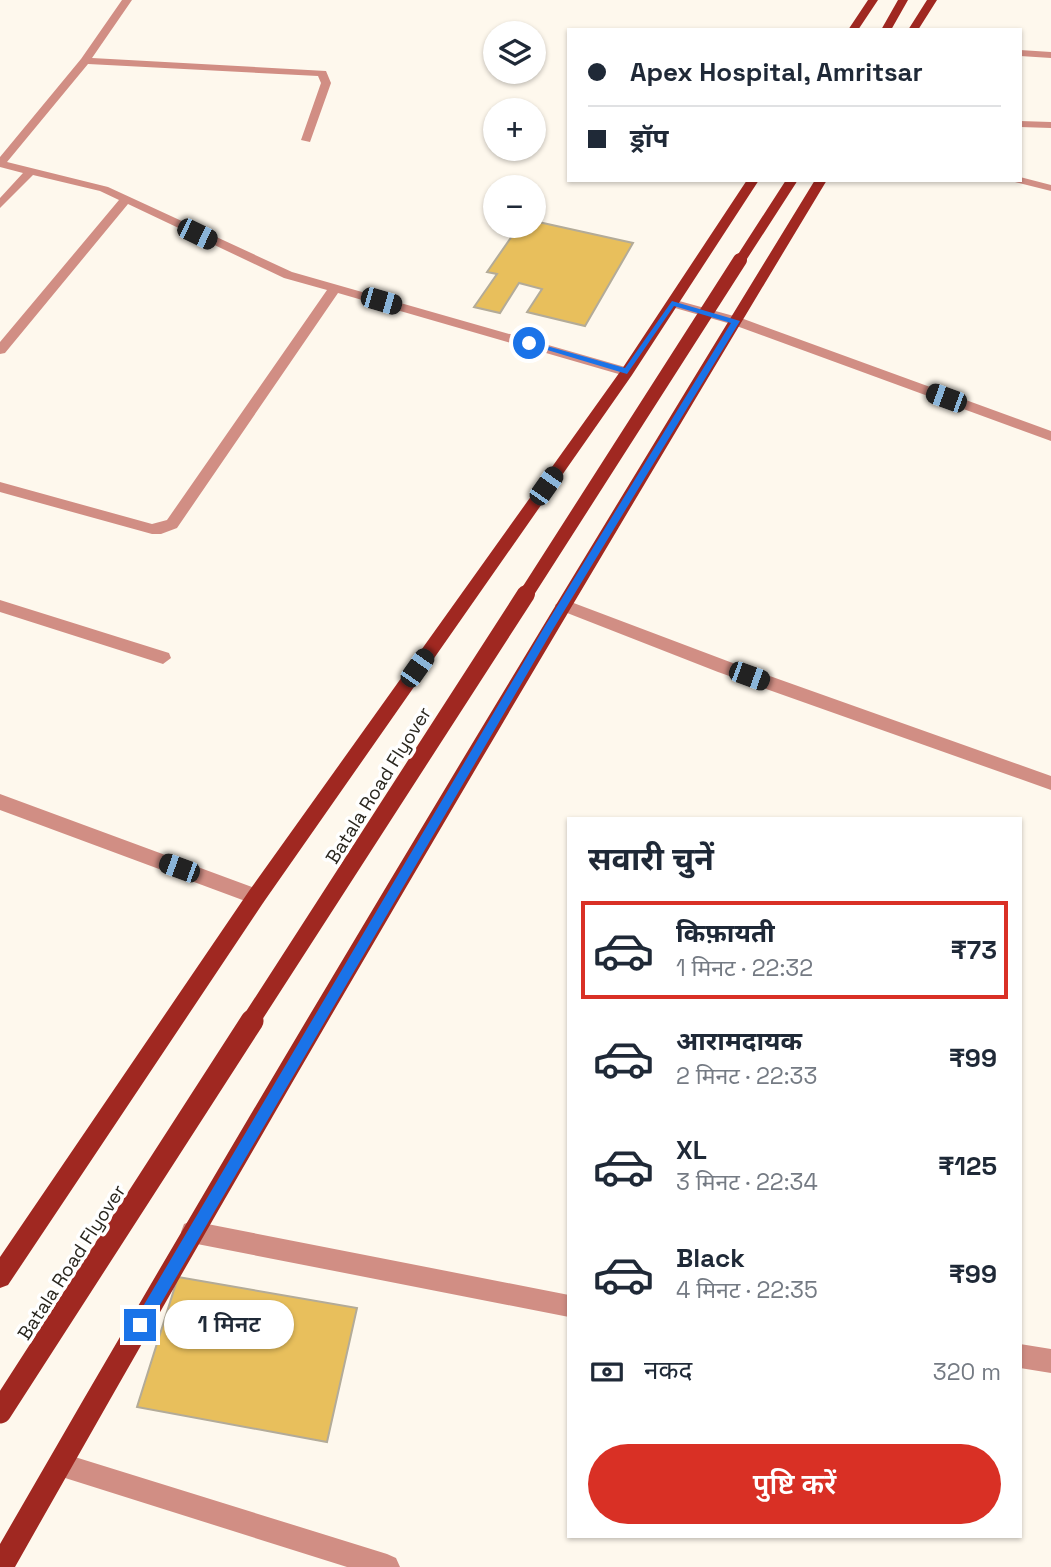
<!DOCTYPE html>
<html lang="hi">
<head>
<meta charset="utf-8">
<style>
  :root { --surface:#fff; --page:#f2f2f3; --text:#1f2937; --muted:#747a83; --line:#e0e1e3; --accent:#d93025 }
  body { margin:0; font-family:"Space Grotesk","Noto Sans Devanagari",sans-serif; background:var(--page); color:var(--text); height:100vh; display:flex; flex-direction:column; font-size:26px; white-space:nowrap }
  * { box-sizing:border-box; margin:0 }
  p { font-size:23px; color:var(--muted) }
  .icon { flex:none; width:38px; height:38px; fill:none; stroke:currentColor; stroke-width:2; stroke-linecap:round; stroke-linejoin:round }
  .map { position:relative; flex:1; overflow:hidden }
  .sheet { position:absolute; left:567px; top:817px; width:455px; height:721px; display:flex; flex-direction:column; background:var(--surface); border-radius:0px; box-shadow:0 2px 5px #0004 }
  .sheet>* { flex:none }
  .hud { position:absolute; left:567px; top:28px; width:455px; height:154px; border-radius:0px; box-shadow:0 2px 5px #0004; display:grid; align-content:center; height:154px; padding:0 21px; background:var(--surface) }
  .buttons { position:absolute; left:483px; top:21px; display:grid; gap:14px }
  .buttons a { display:grid; place-items:center; width:63px; height:63px; border-radius:50%; background:var(--surface); box-shadow:0 2px 5px #0004; font-size:35px }
  .end { position:absolute; width:32px; height:32px; margin:-16px; border:9px solid #1a73e8; background:#fff; box-shadow:0 0 0 4px #fff }
  .from { border-radius:50% }
  .bubble { position:absolute; height:49px; border-radius:24px; background:var(--surface); box-shadow:0 2px 5px #0004; font-size:23px; font-weight:600; line-height:49px; text-align:center }
  .car { position:absolute; width:21px; height:42px; margin:-21px -10px; border-radius:9px; box-shadow:0 0 5px 2px #0007; background:linear-gradient(#222 24%,#8ab4d8 0 40%,#222 0 76%,#8ab4d8 0 86%,#222 0) }
  .hud b { display:flex; align-items:center; gap:24px; height:66px; font-size:26px }
  .hud b+b { border-top:2px solid var(--line) }
  .hud i { width:18px; height:18px; background:var(--text) }
  ul { padding:0; list-style:none }
  li { display:flex; align-items:center; gap:21px; height:98px; margin:0 14px 10px; padding:0 7px; border:4px solid transparent; border-radius:0px }
  li div { flex:1 }
  li b { display:block; font-size:26px }
  li em { font-style:normal; font-weight:600 }
  li.active { border-color:var(--accent) }
  li>.icon { width:63px; height:63px; stroke-width:1.5 }
  h2 { padding:0 21px; font-size:32px; line-height:84px }
  .pay { display:flex; align-items:center; gap:18px; height:77px; padding:0 21px; font-size:26px }
  .pay p { margin-inline-start:auto }
  .cta { display:flex; gap:14px; margin-top:auto; padding:14px 21px }
  .cta a { flex:1; height:80px; border-radius:42px; background:var(--accent); color:#fff; font-size:28px; font-weight:600; line-height:80px; text-align:center }
  .map>svg:first-child { display:block }
</style>
</head>
<body>
<div class="map">
<svg width="1051" height="1567" viewBox="0 0 1051 1567">
  <rect width="100%" height="100%" fill="#fef8ed"/>
  <!-- building -->
  <path fill="#e8bf5c" stroke="#b3ab98" stroke-width="2" d="M 534,221 L 633,243 L 585,326 L 527,312 L 542,289 L 519,283 L 500,313 L 474,307 L 497,274 L 487,272 L 519,226 L 534,226 Z
    M 178,1277 L 357,1308 L 327,1442 L 137,1407 Z"/>
  <g fill="none" stroke-linecap="round" stroke-linejoin="round">
    <!-- minor -->
    <path fill="#d18e84" fill-rule="evenodd" d="M 122,0 L 132,0 L 92,58 L 326,71 L 331,83 L 310,142 L 301,140 L 321,83 L 318,76 L 88,64 L 7,162 L 108,187 L 292,272 L 632,369 L 632,375 L 622,375 L 338,293 L 177,528 L 161,534 L 152,534 L 0,492 L 0,482 L 152,524 L 167,520 L 327,290 L 284,278 L 128,204 L 5,353 L 0,354 L 0,342 L 119,200 L 100,191 L 33,175 L 0,208 L 0,198 L 23,173 L 0,167 L 0,157 L 81,59 Z
      M 1020,50 L 1051,52 L 1051,58 L 1020,56 Z
      M 1020,121 L 1051,122 L 1051,128 L 1020,127 Z
      M 1020,177 L 1051,185 L 1051,191 L 1015,182 L 1013,180 L 1020,180 Z
      M 672,299 L 741,318 L 1051,431 L 1051,441 L 731,324 L 668,306 L 668,300 Z
      M 563,599 L 730,662 L 1051,776 L 1051,790 L 718,672 L 557,609 L 555,605 Z
      M 0,600 L 169,653 L 171,658 L 163,664 L 0,612 Z
      M 0,794 L 263,891 L 265,897 L 263,903 L 256,905 L 0,810 Z
      M 192,1221 L 569,1295 L 569,1317 L 192,1243 L 184,1240 L 181,1232 L 184,1224 Z
      M 1020,1344 L 1051,1349 L 1051,1373 L 1020,1368 Z
      M 62,1453 L 387,1554 L 396,1558 L 400,1567 L 347,1567 L 62,1477 L 53,1474 L 50,1465 L 53,1456 Z"/>
    <!-- major -->
    <path fill="#a02821" fill-rule="evenodd" d="M 868,0 L 878,0 L 858,30 L 848,30 Z
      M 898,0 L 908,0 L 891,30 L 881,30 Z
      M 927,0 L 937,0 L 918,30 L 908,30 Z
      M 747,180 L 759,180 L 632,375 L 263,903 L 8,1285 L 0,1288 L 0,1257 L 249,891 L 622,369 Z
      M 815,180 L 827,180 C 550,639 278,1101 15,1567 L 0,1567 L 0,1544 C 264,1085 538,632 815,180 Z"/>
    <!-- major-bridge-far3 -->
    <path stroke="#a02821" stroke-width="10" d="M 739,262 L 792,180"/>
    <!-- major-bridge-far2 -->
    <path stroke="#a02821" stroke-width="14" d="M 525,596 L 740,260"/>
    <!-- major-bridge-far1 -->
    <path stroke="#a02821" stroke-width="18" d="M 250,1022 L 526,594"/>
    <!-- major-bridge -->
    <path stroke="#a02821" stroke-width="23" d="M 0,1412 L 252,1021"/>
  </g>
  <!-- route -->
  <path fill="#1a73e8" d="M 672,301 L 740,321 L 552,631 L 145,1331 L 135,1331 L 135,1320 L 545,626 L 731,323 L 674,306 L 627,374 L 524,343 L 529,341 L 625,368 Z"/>
  <g text-anchor="middle" stroke-width="7" stroke-linejoin="round" paint-order="stroke">
    <!-- street labels -->
    <g font-size="19" fill="#2a271f" stroke="#fff">
      <text transform="translate(378 785) rotate(-58)" y="7">Batala Road Flyover</text>
      <text transform="translate(71 1262) rotate(-57)" y="7">Batala Road Flyover</text>
    </g>
  </g>
</svg>
<div class="buttons">
<a><svg class="icon" aria-label="layers" viewBox="0 0 24 24"><path d="M12 4l9 5-9 5-9-5zM3 14l9 5 9-5"/></svg></a>
<a>+</a>
<a>−</a>
</div>
<i class="end from" style="left:529px;top:343px"></i>
<i class="end" style="left:140px;top:1325px"></i>
<div class="bubble" style="left:164px;top:1300px;width:130px">1 मिनट</div>
<i class="car" style="left:197px;top:234px;rotate:116deg"></i>
<i class="car" style="left:381px;top:301px;rotate:106deg"></i>
<i class="car" style="left:946px;top:398px;rotate:290deg"></i>
<i class="car" style="left:546px;top:486px;rotate:35deg"></i>
<i class="car" style="left:417px;top:668px;rotate:35deg"></i>
<i class="car" style="left:749px;top:676px;rotate:110deg"></i>
<i class="car" style="left:179px;top:868px;rotate:290deg"></i>
<div class="hud">
<b><i class="from"></i>Apex Hospital, Amritsar</b>
<b><i></i>ड्रॉप</b>
</div>
<section class="sheet">
<h2>सवारी चुनें</h2>
<ul>
<li class="active"><svg class="icon" aria-label="car" viewBox="0 0 24 24"><path d="M5 17H2v-5l4-1 3-4h7l3 4 3 1v5h-3M9 17h6M6 11h13"/><circle cx="7" cy="17" r="2"/><circle cx="17" cy="17" r="2"/></svg><div><b>किफ़ायती</b><p>1 मिनट · 22:32</p></div><em>₹73</em></li>
<li><svg class="icon" aria-label="car" viewBox="0 0 24 24"><path d="M5 17H2v-5l4-1 3-4h7l3 4 3 1v5h-3M9 17h6M6 11h13"/><circle cx="7" cy="17" r="2"/><circle cx="17" cy="17" r="2"/></svg><div><b>आरामदायक</b><p>2 मिनट · 22:33</p></div><em>₹99</em></li>
<li><svg class="icon" aria-label="car" viewBox="0 0 24 24"><path d="M5 17H2v-5l4-1 3-4h7l3 4 3 1v5h-3M9 17h6M6 11h13"/><circle cx="7" cy="17" r="2"/><circle cx="17" cy="17" r="2"/></svg><div><b>XL</b><p>3 मिनट · 22:34</p></div><em>₹125</em></li>
<li><svg class="icon" aria-label="car" viewBox="0 0 24 24"><path d="M5 17H2v-5l4-1 3-4h7l3 4 3 1v5h-3M9 17h6M6 11h13"/><circle cx="7" cy="17" r="2"/><circle cx="17" cy="17" r="2"/></svg><div><b>Black</b><p>4 मिनट · 22:35</p></div><em>₹99</em></li>
</ul>
<div class="pay"><svg class="icon" aria-label="cash" viewBox="0 0 24 24"><path d="M3 7h18v10H3z"/><circle cx="12" cy="12" r="2"/></svg>नकद<p>320 m</p></div>
<div class="cta"><a>पुष्टि करें</a></div>
</section>
</div>
</body>
</html>
